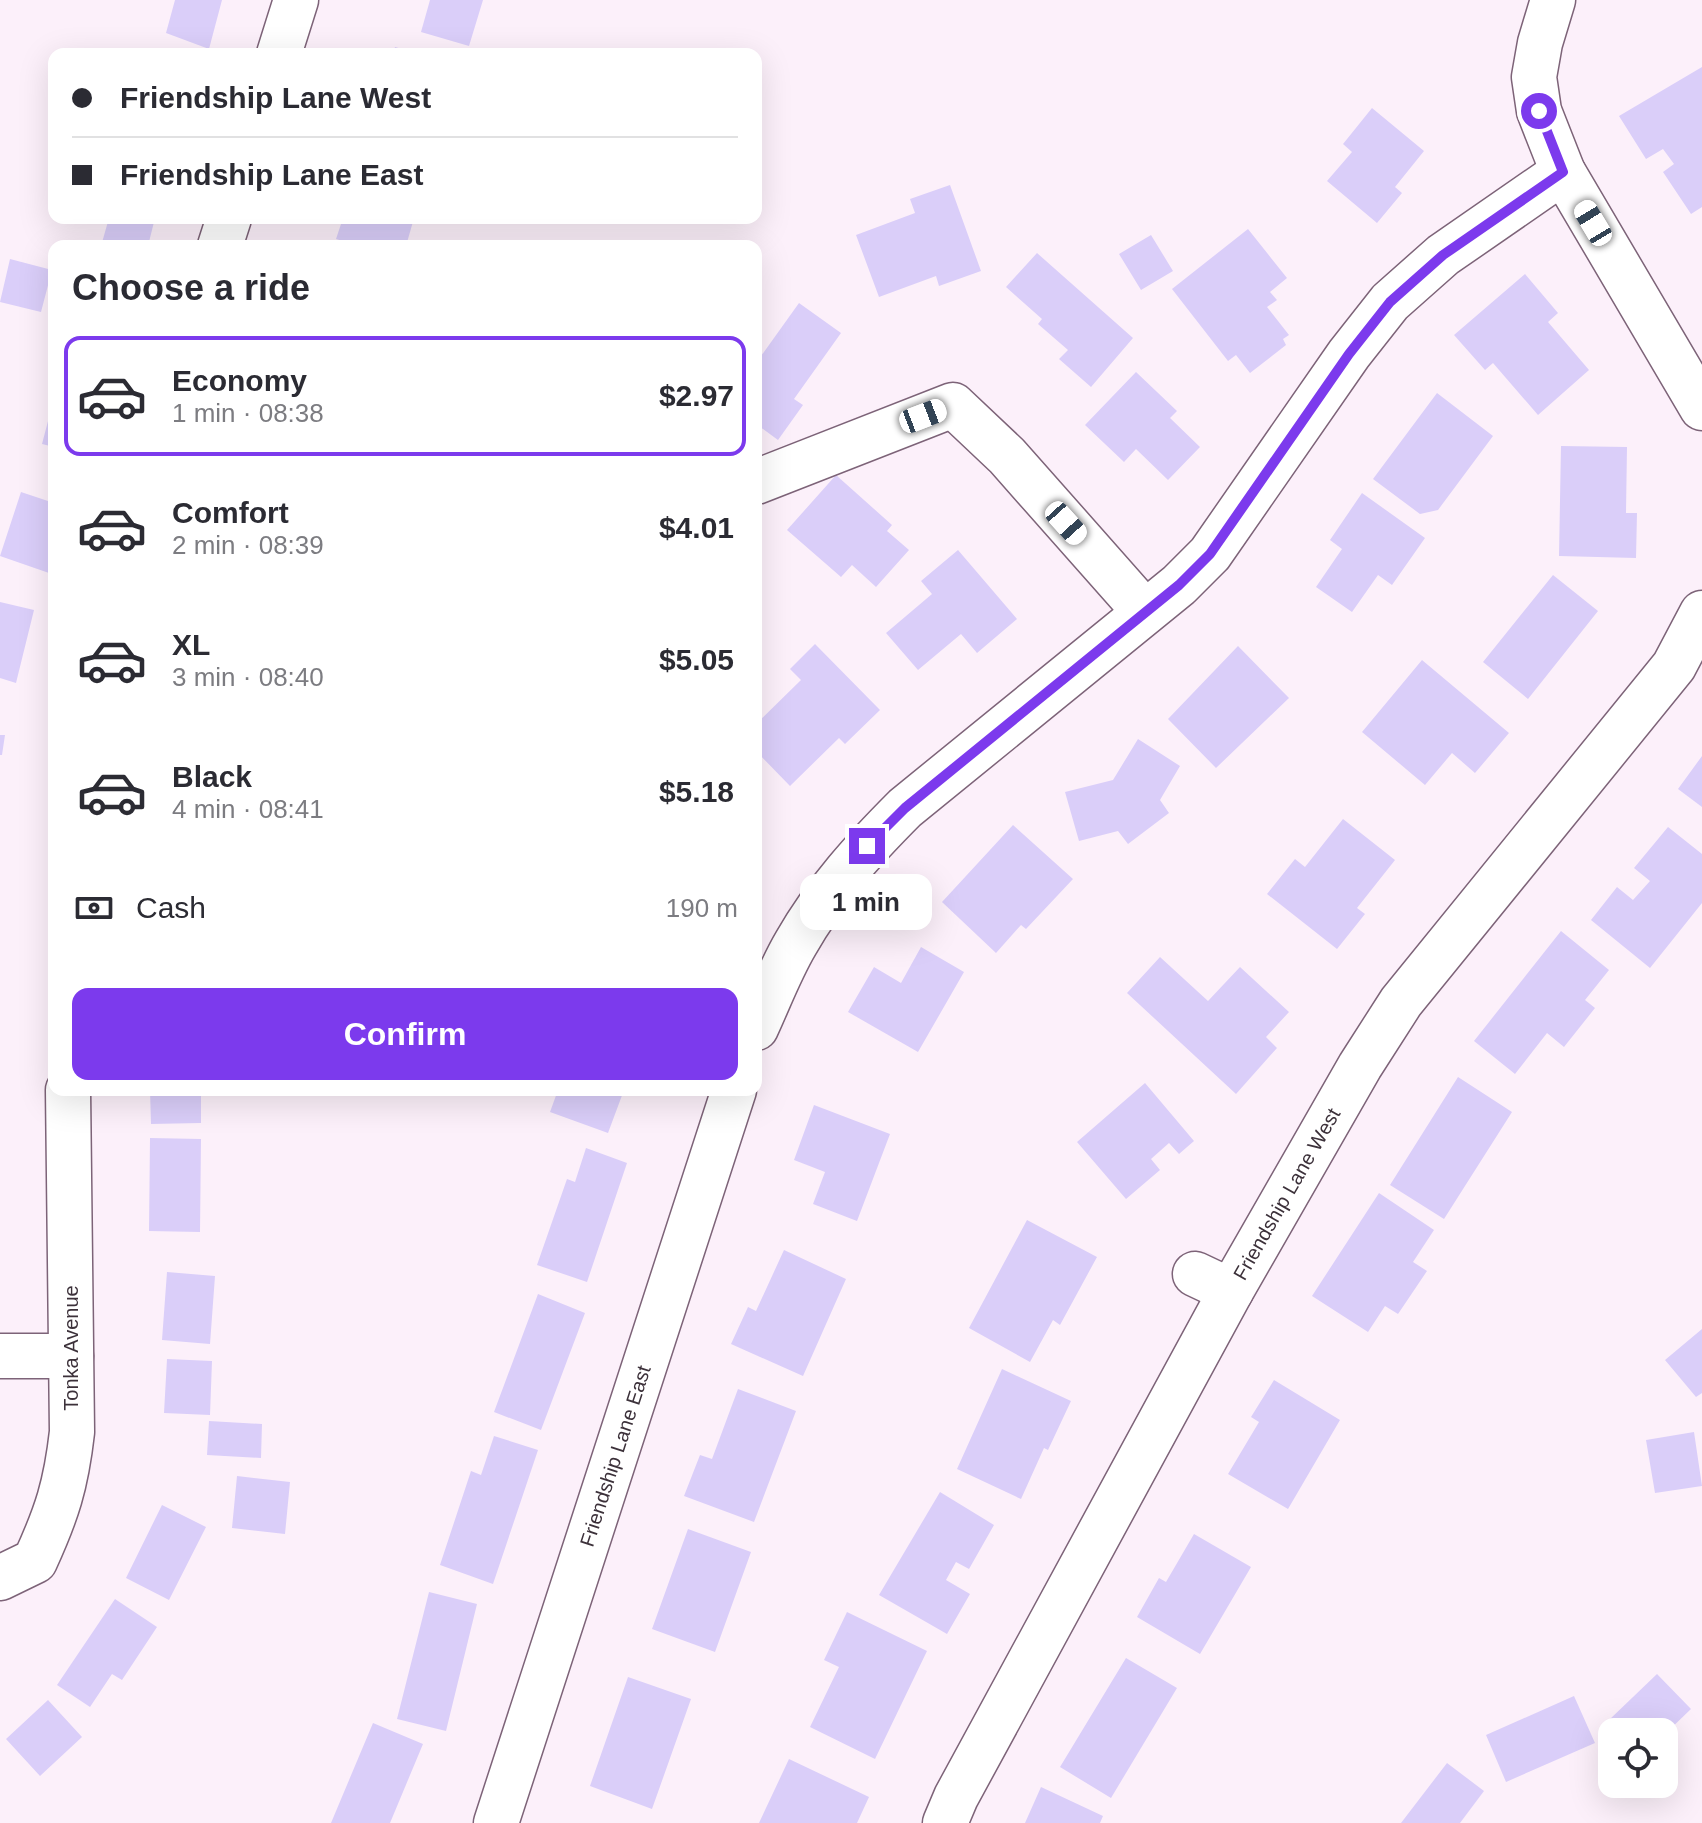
<!DOCTYPE html>
<html lang="en">
<head>
<meta charset="utf-8">
<style>
  :root { --surface:#fff; --page:#f7f7f7; --text:#2b2b33; --muted:#7c7c81; --line:#e1e1e2; --accent:#7c3aed }
  body { margin:0; font-family:Arial,sans-serif; background:var(--page); color:var(--text); height:100vh; display:flex; flex-direction:column; font-size:30px; white-space:nowrap }
  * { box-sizing:border-box; margin:0 }
  p { font-size:26px; color:var(--muted) }
  .icon { flex:none; width:44px; height:44px; fill:none; stroke:currentColor; stroke-width:2; stroke-linecap:round; stroke-linejoin:round }
  .map { position:relative; flex:1; overflow:hidden }
  .panel { position:absolute; left:48px; top:240px; width:714px; height:856px; display:flex; flex-direction:column; background:var(--surface); border-radius:16px; box-shadow:0 8px 32px #0002 }
  .panel>* { flex:none }
  .top-card { position:absolute; left:48px; top:48px; width:714px; height:176px; border-radius:16px; box-shadow:0 8px 32px #0002; display:grid; align-content:center; height:176px; padding:0 24px; background:var(--surface) }
  .tools { position:absolute; left:1598px; top:1718px; display:grid; gap:16px }
  .tools a { display:grid; place-items:center; width:80px; height:80px; border-radius:16px; background:var(--surface); box-shadow:0 8px 32px #0002; font-size:40px }
  .end { position:absolute; width:36px; height:36px; margin:-18px; border:10px solid #7c3aed; background:#fff; box-shadow:0 0 0 4px #fff }
  .from { border-radius:50% }
  .bubble { position:absolute; height:56px; border-radius:16px; background:var(--surface); box-shadow:0 8px 32px #0002; font-size:26px; font-weight:700; line-height:56px; text-align:center }
  .car { position:absolute; width:24px; height:48px; margin:-24px -12px; border-radius:10px; box-shadow:0 0 6px 2px #0007; background:linear-gradient(#fff 24%,#345 0 40%,#fff 0 76%,#345 0 86%,#fff 0) }
  .top-card b { display:flex; align-items:center; gap:28px; height:76px; font-size:30px }
  .top-card b+b { border-top:2px solid var(--line) }
  .top-card i { width:20px; height:20px; background:var(--text) }
  ul { padding:0; list-style:none }
  li { display:flex; align-items:center; gap:24px; height:120px; margin:0 16px 12px; padding:0 8px; border:4px solid transparent; border-radius:16px }
  li div { flex:1 }
  li b { display:block; font-size:30px }
  li em { font-style:normal; font-weight:700 }
  li.on { border-color:var(--accent) }
  li>.icon { width:72px; height:72px; stroke-width:1.5 }
  h2 { padding:0 24px; font-size:36px; line-height:96px }
  .pay { display:flex; align-items:center; gap:20px; height:88px; padding:0 24px; font-size:30px }
  .pay p { margin-inline-start:auto }
  .primary-button { display:flex; gap:16px; margin-top:auto; padding:16px 24px }
  .primary-button a { flex:1; height:92px; border-radius:16px; background:var(--accent); color:#fff; font-size:32px; font-weight:700; line-height:92px; text-align:center }
  .map>svg:first-child { display:block }
</style>
</head>
<body>
<div class="map">
<svg width="1702" height="1823" viewBox="0 0 1702 1823">
  <rect width="100%" height="100%" fill="#fcf0fa"/>
  <!-- building -->
  <path fill="#dacef9" d="M 175,0 L 222,0 L 209,49 L 166,33 Z
    M 430,0 L 483,0 L 469,46 L 421,32 Z
    M 395,47 L 416,53 L 416,54 L 393,54 Z
    M 1702,67 L 1702,207 L 1691,214 L 1663,172 L 1674,164 L 1663,149 L 1646,159 L 1619,116 Z
    M 1372,108 L 1424,151 L 1395,187 L 1402,193 L 1377,223 L 1327,181 L 1352,152 L 1343,144 Z
    M 950,185 L 981,271 L 939,286 L 936,276 L 879,297 L 856,235 L 915,213 L 910,199 Z
    M 109,218 L 155,218 L 148,246 L 101,246 Z
    M 343,218 L 414,218 L 406,246 L 359,246 L 336,239 Z
    M 1248,229 L 1287,278 L 1270,292 L 1277,300 L 1267,307 L 1289,335 L 1283,339 L 1286,345 L 1250,373 L 1236,355 L 1228,361 L 1172,289 Z
    M 1151,235 L 1173,271 L 1141,290 L 1119,254 Z
    M 1037,253 L 1133,338 L 1091,387 L 1059,359 L 1068,350 L 1038,324 L 1042,319 L 1006,287 Z
    M 10,259 L 52,270 L 41,312 L 0,302 Z
    M 1525,274 L 1558,313 L 1548,322 L 1589,370 L 1538,415 L 1493,363 L 1485,370 L 1454,335 Z
    M 799,303 L 841,333 L 794,399 L 803,405 L 778,440 L 756,424 L 756,363 Z
    M 1136,372 L 1177,411 L 1170,418 L 1200,447 L 1168,480 L 1136,449 L 1124,462 L 1085,425 Z
    M 1437,393 L 1493,436 L 1438,510 L 1420,514 L 1373,479 Z
    M 53,402 L 54,402 L 54,447 L 42,444 Z
    M 1561,446 L 1627,447 L 1626,513 L 1637,513 L 1636,558 L 1559,556 Z
    M 836,475 L 892,525 L 887,531 L 909,550 L 876,587 L 852,565 L 841,577 L 787,530 Z
    M 21,492 L 54,503 L 54,556 L 49,573 L 0,556 Z
    M 1362,493 L 1425,538 L 1392,585 L 1378,575 L 1352,612 L 1316,587 L 1342,549 L 1330,540 Z
    M 958,550 L 1017,619 L 977,653 L 961,634 L 918,670 L 886,633 L 932,594 L 921,581 Z
    M 1553,575 L 1598,611 L 1528,699 L 1483,662 Z
    M 0,602 L 34,610 L 16,683 L 0,678 Z
    M 815,644 L 880,710 L 845,744 L 839,738 L 790,786 L 756,751 L 756,724 L 801,680 L 790,669 Z
    M 1238,646 L 1289,698 L 1216,768 L 1168,719 Z
    M 1422,660 L 1509,733 L 1475,773 L 1452,753 L 1425,785 L 1362,732 Z
    M 0,735 L 5,735 L 2,755 L 0,755 Z
    M 1138,739 L 1180,766 L 1160,800 L 1169,813 L 1128,844 L 1118,831 L 1079,841 L 1065,792 L 1113,780 Z
    M 1702,756 L 1702,807 L 1678,789 Z
    M 1343,819 L 1395,860 L 1357,908 L 1365,914 L 1337,949 L 1267,894 L 1295,859 L 1305,867 Z
    M 1013,825 L 1073,879 L 1026,929 L 1021,925 L 996,953 L 942,902 Z
    M 1668,827 L 1702,854 L 1702,903 L 1650,968 L 1591,920 L 1617,887 L 1633,900 L 1650,881 L 1634,868 Z
    M 1561,931 L 1609,970 L 1585,1000 L 1595,1008 L 1564,1047 L 1547,1033 L 1515,1074 L 1474,1041 Z
    M 921,947 L 964,972 L 918,1052 L 848,1012 L 874,967 L 901,983 Z
    M 1160,957 L 1208,1001 L 1240,967 L 1289,1012 L 1266,1037 L 1277,1048 L 1236,1094 L 1127,993 Z
    M 1458,1077 L 1512,1112 L 1444,1219 L 1390,1185 Z
    M 1145,1083 L 1194,1141 L 1179,1154 L 1169,1143 L 1151,1159 L 1160,1170 L 1126,1199 L 1077,1142 Z
    M 150,1090 L 201,1090 L 201,1123 L 151,1124 Z
    M 558,1090 L 567,1092 L 568,1090 L 624,1090 L 608,1133 L 550,1112 Z
    M 814,1105 L 890,1134 L 857,1221 L 813,1204 L 825,1172 L 794,1160 Z
    M 150,1138 L 201,1139 L 200,1232 L 149,1231 Z
    M 586,1148 L 627,1163 L 587,1282 L 537,1265 L 567,1179 L 575,1182 Z
    M 1379,1193 L 1434,1230 L 1413,1262 L 1427,1271 L 1398,1314 L 1385,1306 L 1368,1332 L 1312,1296 Z
    M 1027,1220 L 1097,1257 L 1060,1325 L 1053,1320 L 1030,1362 L 969,1328 Z
    M 784,1250 L 846,1279 L 803,1376 L 731,1344 L 748,1307 L 756,1311 Z
    M 167,1272 L 215,1276 L 210,1344 L 162,1340 Z
    M 538,1294 L 585,1313 L 541,1430 L 494,1412 Z
    M 1702,1329 L 1702,1393 L 1696,1397 L 1665,1360 Z
    M 167,1359 L 212,1361 L 210,1415 L 164,1413 Z
    M 1002,1369 L 1071,1401 L 1048,1450 L 1044,1448 L 1021,1499 L 957,1469 Z
    M 1274,1380 L 1340,1420 L 1288,1509 L 1228,1474 L 1259,1422 L 1251,1417 Z
    M 738,1389 L 796,1411 L 754,1522 L 684,1496 L 700,1455 L 712,1459 Z
    M 209,1421 L 262,1424 L 261,1458 L 207,1455 Z
    M 1694,1432 L 1702,1486 L 1655,1493 L 1646,1440 Z
    M 494,1436 L 538,1450 L 493,1584 L 440,1565 L 471,1471 L 481,1475 Z
    M 237,1476 L 290,1482 L 285,1534 L 232,1528 Z
    M 940,1492 L 994,1525 L 969,1569 L 956,1562 L 946,1580 L 970,1594 L 947,1634 L 879,1595 Z
    M 162,1505 L 206,1527 L 169,1600 L 126,1578 Z
    M 688,1529 L 751,1552 L 715,1652 L 652,1629 Z
    M 1194,1534 L 1251,1567 L 1200,1654 L 1137,1617 L 1159,1578 L 1166,1582 Z
    M 429,1592 L 477,1604 L 446,1731 L 397,1719 Z
    M 115,1599 L 157,1627 L 122,1680 L 112,1674 L 90,1707 L 57,1685 Z
    M 847,1612 L 927,1651 L 875,1759 L 810,1727 L 839,1667 L 824,1660 Z
    M 1126,1658 L 1177,1688 L 1111,1798 L 1060,1767 Z
    M 1657,1674 L 1691,1709 L 1664,1735 L 1664,1732 L 1621,1732 L 1609,1720 Z
    M 628,1677 L 691,1699 L 652,1809 L 590,1786 Z
    M 1574,1696 L 1595,1743 L 1506,1782 L 1486,1735 Z
    M 48,1700 L 82,1737 L 40,1776 L 6,1739 Z
    M 373,1723 L 423,1744 L 390,1823 L 331,1823 Z
    M 789,1759 L 869,1797 L 857,1823 L 759,1823 Z
    M 1447,1763 L 1484,1791 L 1460,1823 L 1401,1823 Z
    M 1041,1787 L 1103,1816 L 1100,1823 L 1025,1823 Z"/>
  <g fill="none" stroke-linecap="round" stroke-linejoin="round">
    <!-- minor casing -->
    <g stroke="#7d6378" stroke-width="47">
      <g id="minor">
        <path d="M 1553,0 L 1540,43 L 1534,77 L 1539,111 L 1563,172 L 1702,408"/>
        <path d="M 279,54 L 296,0"/>
        <path d="M 220,246 L 229,218"/>
        <path d="M 756,482 L 953,405 L 1007,456 L 1145,612"/>
        <path d="M 756,1028 C 769,1000 780,970 796,943 C 825,892 864,849 905,808 L 1179,585 L 1210,554 L 1349,354 L 1390,302 L 1443,255 L 1563,172"/>
        <path d="M 1195,1274 L 1231,1291"/>
        <path d="M 0,1356 L 71,1356"/>
        <path d="M 0,1578 L 35,1561 C 57,1513 66,1485 72,1432 L 68,1090"/>
        <path id="s1" d="M 496,1823 L 734,1090"/>
        <path id="s2" d="M 945,1823 L 956,1797 L 1231,1291 L 1360,1066 L 1401,1002 L 1674,666 L 1702,613"/>
      </g>
    </g>
    <!-- minor -->
    <use href="#minor" stroke="#fff" stroke-width="44"/>
  </g>
  <g fill="none" stroke-linecap="round" stroke-linejoin="round">
    <!-- route -->
    <path stroke="#7c3aed" stroke-width="10" d="M 867,846 L 905,808 L 1179,585 L 1210,554 L 1349,354 L 1390,302 L 1443,255 L 1563,172 L 1539,111"/>
  </g>
  <g text-anchor="middle" stroke-width="6" stroke-linejoin="round" paint-order="stroke">
    <!-- street labels -->
    <g font-size="20" fill="#3c313a" stroke="#fff">
      <text dy="7" stroke="none"><textPath href="#s2" startOffset="716">Friendship Lane West</textPath></text>
      <text transform="translate(71 1348) rotate(-90)" y="7">Tonka Avenue</text>
      <text dy="7" stroke="none"><textPath href="#s1" startOffset="386">Friendship Lane East</textPath></text>
    </g>
  </g>
</svg>
<div class="tools">
<a><svg class="icon" aria-label="locate" viewBox="0 0 24 24"><circle cx="12" cy="12" r="6"/><path d="M12 2v4M12 18v4M2 12h4M18 12h4"/></svg></a>
</div>
<i class="end from" style="left:1539px;top:111px"></i>
<i class="end" style="left:867px;top:846px"></i>
<div class="bubble" style="left:800px;top:874px;width:132px">1 min</div>
<i class="car" style="left:1593px;top:223px;rotate:329deg"></i>
<i class="car" style="left:923px;top:416px;rotate:69deg"></i>
<i class="car" style="left:1066px;top:523px;rotate:138deg"></i>
<div class="top-card">
<b><i class="from"></i>Friendship Lane West</b>
<b><i></i>Friendship Lane East</b>
</div>
<section class="panel">
<h2>Choose a ride</h2>
<ul>
<li class="on"><svg class="icon" aria-label="car" viewBox="0 0 24 24"><path d="M5 17H2v-5l4-1 3-4h7l3 4 3 1v5h-3M9 17h6M6 11h13"/><circle cx="7" cy="17" r="2"/><circle cx="17" cy="17" r="2"/></svg><div><b>Economy</b><p>1 min · 08:38</p></div><em>$2.97</em></li>
<li><svg class="icon" aria-label="car" viewBox="0 0 24 24"><path d="M5 17H2v-5l4-1 3-4h7l3 4 3 1v5h-3M9 17h6M6 11h13"/><circle cx="7" cy="17" r="2"/><circle cx="17" cy="17" r="2"/></svg><div><b>Comfort</b><p>2 min · 08:39</p></div><em>$4.01</em></li>
<li><svg class="icon" aria-label="car" viewBox="0 0 24 24"><path d="M5 17H2v-5l4-1 3-4h7l3 4 3 1v5h-3M9 17h6M6 11h13"/><circle cx="7" cy="17" r="2"/><circle cx="17" cy="17" r="2"/></svg><div><b>XL</b><p>3 min · 08:40</p></div><em>$5.05</em></li>
<li><svg class="icon" aria-label="car" viewBox="0 0 24 24"><path d="M5 17H2v-5l4-1 3-4h7l3 4 3 1v5h-3M9 17h6M6 11h13"/><circle cx="7" cy="17" r="2"/><circle cx="17" cy="17" r="2"/></svg><div><b>Black</b><p>4 min · 08:41</p></div><em>$5.18</em></li>
</ul>
<div class="pay"><svg class="icon" aria-label="cash" viewBox="0 0 24 24"><path d="M3 7h18v10H3z"/><circle cx="12" cy="12" r="2"/></svg>Cash<p>190 m</p></div>
<div class="primary-button"><a>Confirm</a></div>
</section>
</div>
</body>
</html>
